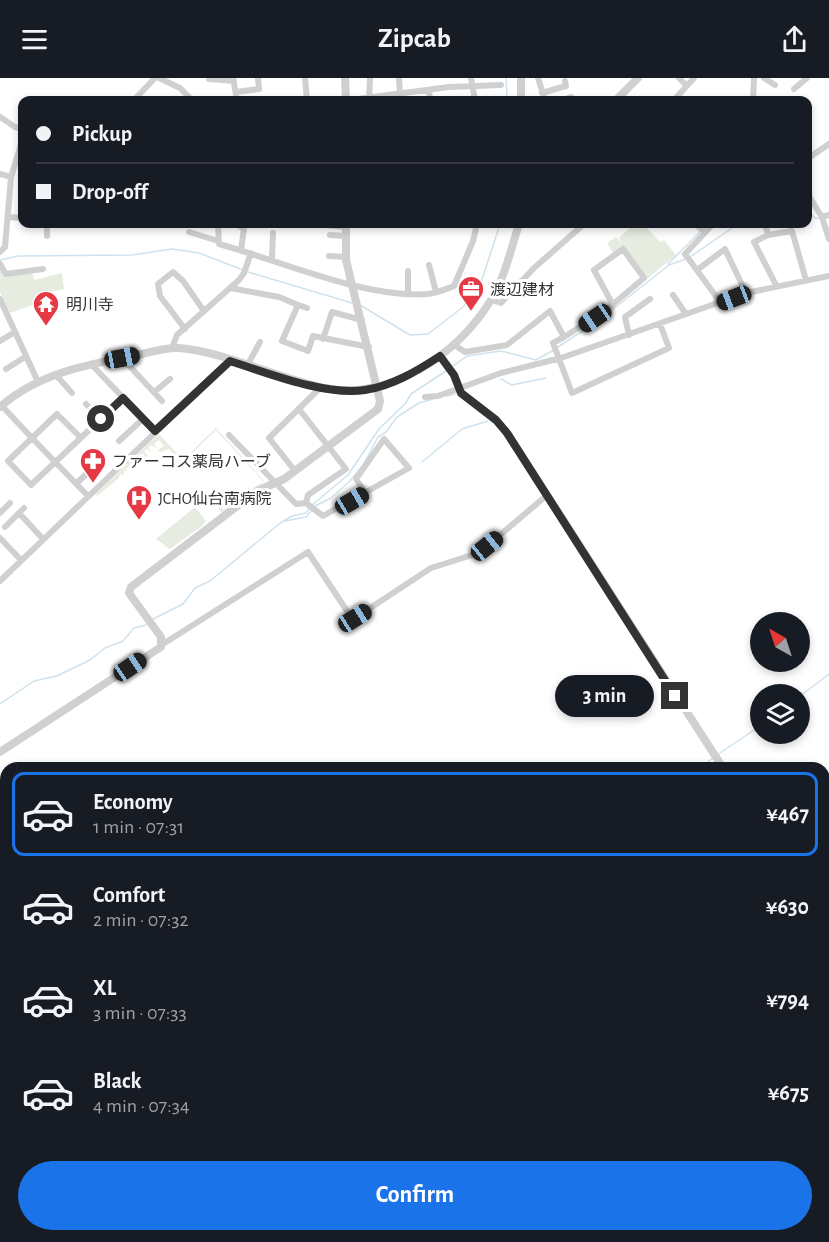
<!DOCTYPE html>
<html lang="en">
<head>
<meta charset="utf-8">
<style>
  :root { --surface:#171b24; --page:#242831; --text:#f1f3f6; --muted:#9ea1a6; --line:#363941; --accent:#1a73e8 }
  body { margin:0; font-family:"Alegreya Sans","Noto Sans JP",sans-serif; background:var(--page); color:var(--text); height:100vh; display:flex; flex-direction:column; font-size:22px; white-space:nowrap }
  * { box-sizing:border-box; margin:0 }
  p { font-size:20px; color:var(--muted) }
  .icon { flex:none; width:33px; height:33px; fill:none; stroke:currentColor; stroke-width:2; stroke-linecap:round; stroke-linejoin:round }
  .map { position:relative; flex:1; overflow:hidden }
  .side { position:absolute; left:0px; top:684px; width:830px; height:480px; display:flex; flex-direction:column; background:var(--surface); border-radius:18px 18px 0 0; box-shadow:0 3px 9px #0003 }
  .side>* { flex:none }
  .banner { position:absolute; left:18px; top:18px; width:794px; height:132px; border-radius:12px; box-shadow:0 3px 9px #0003; display:grid; align-content:center; height:132px; padding:0 18px; background:var(--surface) }
  .needle { width:39px; rotate:321deg }
  .controls { position:absolute; left:750px; top:534px; display:grid; gap:12px }
  .controls a { display:grid; place-items:center; width:60px; height:60px; border-radius:50%; background:var(--surface); box-shadow:0 3px 9px #0003; font-size:30px }
  .end { position:absolute; width:27px; height:27px; margin:-14px; border:8px solid #333; background:#fff; box-shadow:0 0 0 3px #fff }
  .from { border-radius:50% }
  .bubble { position:absolute; height:42px; border-radius:21px; background:var(--surface); box-shadow:0 3px 9px #0003; font-size:20px; font-weight:700; line-height:42px; text-align:center }
  .car { position:absolute; width:18px; height:36px; margin:-18px -9px; border-radius:8px; box-shadow:0 0 4px 2px #0007; background:linear-gradient(#222 24%,#8ab4d8 0 40%,#222 0 76%,#8ab4d8 0 86%,#222 0) }
  .banner b { display:flex; align-items:center; gap:21px; height:57px; font-size:22px }
  .banner b+b { border-top:2px solid var(--line) }
  .banner i { width:15px; height:15px; background:var(--text) }
  ul { padding:10px 0 0; list-style:none }
  li { display:flex; align-items:center; gap:18px; height:84px; margin:0 12px 9px; padding:0 6px; border:3px solid transparent; border-radius:12px }
  li div { flex:1 }
  li b { display:block; font-size:22px }
  li em { font-style:normal; font-weight:700 }
  li.selected { border-color:var(--accent) }
  li>.icon { width:54px; height:54px; stroke-width:1.5 }
  .cta { display:flex; gap:12px; margin-top:auto; padding:12px 18px }
  .cta a { flex:1; height:69px; border-radius:36px; background:var(--accent); color:#fff; font-size:24px; font-weight:700; line-height:69px; text-align:center }
  header { display:flex; justify-content:space-between; align-items:center; height:78px; padding:0 18px; background:var(--surface); font-size:27px; font-weight:700 }
  .map>svg:first-child { display:block }
</style>
</head>
<body>
<header><svg class="icon" aria-label="menu" viewBox="0 0 24 24"><path d="M4 6h16M4 12h16M4 18h16"/></svg>Zipcab<svg class="icon" aria-label="share" viewBox="0 0 24 24"><path d="M12 15V3M7 8l5-5 5 5M5 13v7h14v-7"/></svg></header>
<div class="map">
<svg width="829" height="1164" viewBox="0 0 829 1164">
  <rect width="100%" height="100%" fill="#fff"/>
  <!-- green -->
  <path fill="#e6ecdf" d="M 634,146 L 643,146 L 660,164 L 664,162 L 676,177 L 647,201 L 624,168 L 613,175 L 607,165 L 616,159 L 622,166 L 619,160 Z
    M 0,189 L 6,198 L 32,194 L 34,202 L 62,195 L 64,211 L 41,216 L 36,226 L 10,235 L 0,214 Z
    M 216,350 L 264,403 L 222,435 L 218,430 L 220,428 L 224,432 L 263,403 L 216,352 L 182,385 L 169,371 L 160,374 L 158,372 L 164,368 L 159,362 L 154,366 L 157,371 L 151,367 L 148,370 L 152,375 L 147,371 L 144,373 L 148,378 L 146,379 L 142,375 L 139,378 L 142,382 L 137,379 L 135,382 L 138,386 L 133,384 L 130,386 L 133,390 L 129,388 L 126,391 L 128,393 L 124,392 L 124,397 L 120,396 L 119,400 L 97,418 L 96,416 L 159,356 L 183,382 Z
    M 195,429 L 206,443 L 202,448 L 170,471 L 156,461 Z"/>
  <g fill="none" stroke-linecap="round" stroke-linejoin="round">
    <!-- stream -->
    <path stroke="#cfe2ee" stroke-width="1.5" d="M 506,0 L 507,22
      M 807,133 L 815,140 L 821,141
      M 703,150 L 708,146
      M 690,179 L 738,146
      M 0,182 L 18,178 L 132,177 L 172,171 L 199,175 L 243,192
      M 668,186 L 700,154
      M 248,194 L 352,225
      M 360,227 L 410,257 L 428,256 L 463,229 L 479,211 L 500,146
      M 558,269 L 602,240 L 669,187 L 686,181
      M 453,288 L 467,278 L 501,273 L 536,282 L 554,272
      M 501,301 L 512,307 L 546,300
      M 447,318 L 455,316
      M 422,384 L 462,351 L 488,343
      M 312,427 L 348,397 L 379,351 L 405,326 L 411,316 L 446,293
      M 315,428 L 331,420 L 349,404 L 363,387 L 378,359 L 386,354 L 397,339 L 419,325 L 433,321
      M 285,443 L 306,439 L 312,432
      M 153,541 L 183,526 L 195,510 L 210,503 L 279,446 L 292,438 L 306,435 L 309,431
      M 800,618 L 829,596
      M 0,626 L 34,603 L 57,598 L 90,582 L 105,570 L 123,563 L 134,550 L 146,547
      M 717,677 L 760,648
      M 699,690 L 713,680
      M 0,1014 L 6,1023
      M 93,1158 L 97,1164"/>
    <!-- minor -->
    <path stroke="#d0d0d0" stroke-width="6" d="M 159,0 L 180,10 L 192,22
      M 233,0 L 237,22
      M 305,0 L 307,22
      M 399,0 L 400,17
      M 471,0 L 475,22
      M 538,0 L 545,22
      M 679,0 L 687,8
      M 764,0 L 775,7
      M 209,1 L 234,3
      M 794,11 L 807,0
      M 429,12 L 430,22
      M 236,14 L 259,11 L 258,0
      M 542,15 L 566,8 L 565,3
      M 369,21 L 370,0
      M 134,22 L 155,0
      M 350,22 L 449,9 L 501,7
      M 563,22 L 571,19 L 573,22
      M 674,22 L 694,0
      M 753,22 L 754,0
      M 0,39 L 15,49 L 22,51
      M 807,81 L 829,66
      M 0,96 L 11,99 L 5,169 L 0,174
      M 11,99 L 22,63
      M 807,115 L 822,139 L 829,137
      M 8,139 L 22,140
      M 822,139 L 829,161
      M 218,146 L 219,166 C 281,183 365,221 428,216 C 437,215 446,211 454,208 L 473,163 L 477,146
      M 237,146 L 244,151 L 241,172
      M 314,146 L 346,149
      M 428,146 L 428,147
      M 695,146 L 705,154
      M 713,146 L 685,176 L 721,225
      M 765,146 L 768,157
      M 189,154 L 218,163
      M 330,157 L 346,158
      M 47,158 L 47,146
      M 329,178 L 346,179
      M 272,181 L 273,155
      M 0,186 L 6,196 L 43,191
      M 429,187 L 436,214
      M 697,192 L 725,171 L 746,215
      M 776,207 L 754,164 L 768,157 L 792,153 L 806,202
      M 230,210 L 279,219 L 298,227 L 282,263 L 308,273 L 313,258 L 369,269
      M 408,216 L 408,193
      M 673,217 L 686,236
      M 0,221 L 38,304
      M 491,222 L 501,225 L 534,190 L 584,146
      M 298,227 L 307,230
      M 185,251 L 160,218 L 158,206 L 173,194 L 183,203 L 204,233
      M 629,257 L 625,239 L 650,221
      M 564,259 L 605,233 L 644,200 L 623,171 L 594,192 L 613,227
      M 323,261 L 332,234 L 362,242
      M 0,263 L 15,254
      M 453,266 L 465,274 L 507,267 L 550,233 L 564,259 L 553,265 L 572,315 L 669,270 L 660,246
      M 172,270 L 177,257 L 239,202 L 244,195 L 251,175
      M 122,280 L 162,323
      M 91,286 L 155,353
      M 247,288 L 260,264
      M 6,291 L 25,279
      M 56,297 L 72,315
      M 154,314 L 170,301
      M 425,319 L 438,318 L 501,295 L 561,280 L 746,215 L 829,198
      M 86,326 L 101,341
      M 2,328 L 32,360 L 8,383 L 31,407 L 123,320
      M 299,331 L 346,391 L 308,417 L 306,425
      M 229,357 L 296,426 L 306,425 L 323,438 L 409,390 L 384,361 L 356,401 L 365,415
      M 81,360 L 57,336 L 32,360 L 88,418
      M 119,363 L 143,341
      M 295,393 L 269,360 L 321,309
      M 77,405 L 102,381
      M 0,435 L 10,425
      M 19,435 L 43,461
      M 5,449 L 24,430
      M 0,460 L 21,482
      M 0,503 L 230,283
      M 163,566 L 308,474 L 351,539 L 355,540 L 431,490 L 472,477 L 487,468 L 546,418
      M 824,805 L 829,802
      M 824,1001 L 829,999
      M 824,1103 L 829,1104
      M 0,1120 L 6,1116
      M 485,1164 L 493,1158
      M 788,1164 L 789,1158"/>
    <!-- tertiary -->
    <path stroke="#d0d0d0" stroke-width="8" d="M 345,0 L 346,22
      M 521,0 L 521,22
      M 616,22 L 638,0
      M 440,278 L 454,297 L 461,315 L 496,342 L 507,355 L 723,690
      M 0,329 C 38,295 89,286 138,277 C 151,274 166,269 179,270 C 226,274 276,300 324,310 C 389,323 457,277 491,222 C 505,199 511,171 519,146
      M 0,674 L 161,569 L 161,559 L 129,515 L 131,509 L 257,413 L 284,401 L 378,331 L 380,323 L 346,182 L 346,146
      M 824,845 L 829,854
      M 0,1006 L 6,1015
      M 100,1158 L 103,1164"/>
  </g>
  <g fill="none" stroke-linecap="round" stroke-linejoin="round">
    <!-- route -->
    <path stroke="#333" stroke-width="8" d="M 101,341 L 123,320 L 155,353 L 230,283 C 268,295 325,318 365,312 C 392,308 417,293 440,278 L 454,297 L 461,315 L 496,342 L 507,355 L 675,618"/>
  </g>
  <!-- icons -->
  <defs>
    <g id="office-pin" transform="scale(1.35)"><path d="M0 17L-7.5 6A9.5 9.5 0 1 1 7.5 6Z" fill="#e63946" stroke="#fff"/><path d="M-6-3h4V-5.5h4V-3h4V5H-6ZM-1-4.5V-3h2v-1.5ZM-6 0V1H6V0Z" fill="#fff"/></g>
    <g id="temple-pin" transform="scale(1.35)"><path d="M0 17L-7.5 6A9.5 9.5 0 1 1 7.5 6Z" fill="#e63946" stroke="#fff"/><path d="M0-6L5-2H3V0L6.5 2.5H4V6H1.5V3h-3V6H-4V2.5H-6.5L-3 0V-2H-5Z" fill="#fff"/></g>
    <g id="pharmacy-pin" transform="scale(1.35)"><path d="M0 17L-7.5 6A9.5 9.5 0 1 1 7.5 6Z" fill="#e63946" stroke="#fff"/><path d="M-2-6h4v4h4v4h-4v4h-4v-4h-4v-4h4Z" fill="#fff"/></g>
    <g id="hospital-pin" transform="scale(1.35)"><path d="M0 17L-7.5 6A9.5 9.5 0 1 1 7.5 6Z" fill="#e63946" stroke="#fff"/><path d="M-5-5h3v3.5h4V-5h3V5h-3V1.5h-4V5h-3Z" fill="#fff"/></g>
  </defs>
  <g fill-rule="evenodd">
    <use href="#office-pin" x="471" y="211"/>
    <use href="#temple-pin" x="46" y="226"/>
    <use href="#pharmacy-pin" x="93" y="383"/>
    <use href="#hospital-pin" x="139" y="420"/>
  </g>
  <g text-anchor="middle" stroke-width="6" stroke-linejoin="round" paint-order="stroke">
    <!-- poi labels -->
    <g font-size="16" fill="#333" stroke="#fff" text-anchor="start">
      <text x="490" y="217">渡辺建材</text>
      <text x="66" y="232">明川寺</text>
      <text x="112" y="389">ファーコス薬局ハーブ</text>
      <text x="158" y="426">JCHO仙台南病院</text>
    </g>
  </g>
</svg>
<div class="controls">
<a><svg class="needle" viewBox="-14 -14 28 28"><path d="M0-13l5 13h-10z" fill="#e53935"/><path d="M0 13l5-13h-10z" fill="#9ea1a6"/></svg></a>
<a><svg class="icon" aria-label="layers" viewBox="0 0 24 24"><path d="M12 4l9 5-9 5-9-5zM3 14l9 5 9-5"/></svg></a>
</div>
<i class="end from" style="left:101px;top:341px"></i>
<i class="end" style="left:675px;top:618px"></i>
<div class="bubble" style="left:555px;top:597px;width:99px">3 min</div>
<i class="car" style="left:734px;top:220px;rotate:249deg"></i>
<i class="car" style="left:595px;top:240px;rotate:236deg"></i>
<i class="car" style="left:122px;top:280px;rotate:79deg"></i>
<i class="car" style="left:352px;top:423px;rotate:60deg"></i>
<i class="car" style="left:487px;top:468px;rotate:51deg"></i>
<i class="car" style="left:355px;top:540px;rotate:58deg"></i>
<i class="car" style="left:130px;top:589px;rotate:56deg"></i>
<div class="banner">
<b><i class="from"></i>Pickup</b>
<b><i></i>Drop-off</b>
</div>
<section class="side">
<ul>
<li class="selected"><svg class="icon" aria-label="car" viewBox="0 0 24 24"><path d="M5 17H2v-5l4-1 3-4h7l3 4 3 1v5h-3M9 17h6M6 11h13"/><circle cx="7" cy="17" r="2"/><circle cx="17" cy="17" r="2"/></svg><div><b>Economy</b><p>1 min · 07:31</p></div><em>¥467</em></li>
<li><svg class="icon" aria-label="car" viewBox="0 0 24 24"><path d="M5 17H2v-5l4-1 3-4h7l3 4 3 1v5h-3M9 17h6M6 11h13"/><circle cx="7" cy="17" r="2"/><circle cx="17" cy="17" r="2"/></svg><div><b>Comfort</b><p>2 min · 07:32</p></div><em>¥630</em></li>
<li><svg class="icon" aria-label="car" viewBox="0 0 24 24"><path d="M5 17H2v-5l4-1 3-4h7l3 4 3 1v5h-3M9 17h6M6 11h13"/><circle cx="7" cy="17" r="2"/><circle cx="17" cy="17" r="2"/></svg><div><b>XL</b><p>3 min · 07:33</p></div><em>¥794</em></li>
<li><svg class="icon" aria-label="car" viewBox="0 0 24 24"><path d="M5 17H2v-5l4-1 3-4h7l3 4 3 1v5h-3M9 17h6M6 11h13"/><circle cx="7" cy="17" r="2"/><circle cx="17" cy="17" r="2"/></svg><div><b>Black</b><p>4 min · 07:34</p></div><em>¥675</em></li>
</ul>
<div class="cta"><a>Confirm</a></div>
</section>
</div>
</body>
</html>
